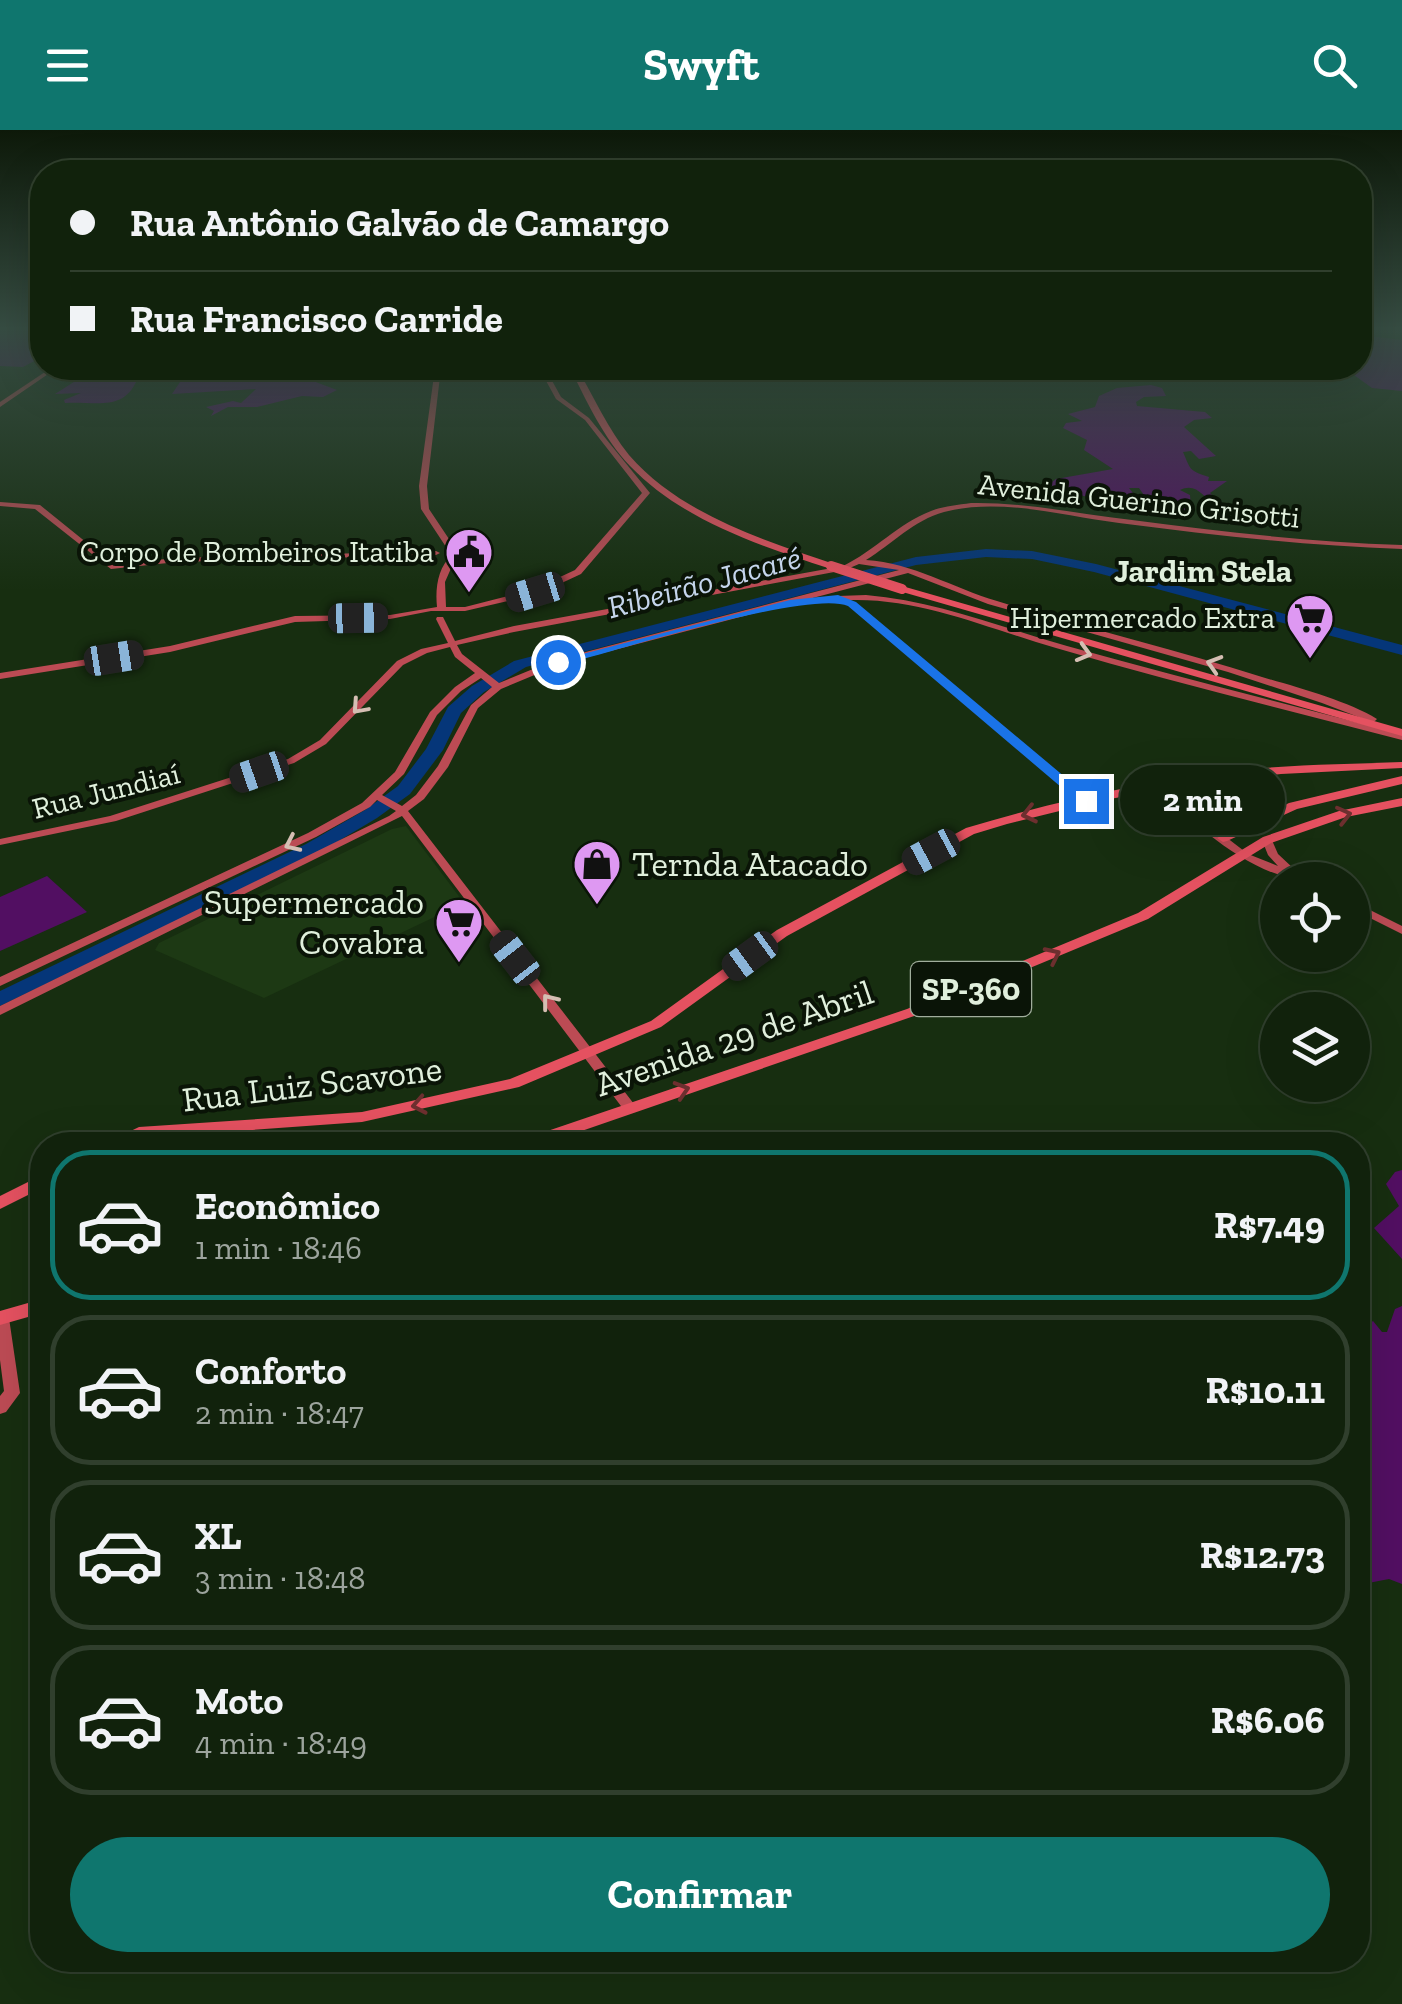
<!DOCTYPE html>
<html lang="pt">
<head>
<meta charset="utf-8">
<style>
  :root { --surface:#11220c; --page:#1a2a15; --text:#f1f3f6; --muted:#9ca49d; --line:#303f2d; --accent:#0f766e }
  body { margin:0; font-family:"Zilla Slab",serif; background:var(--page); color:var(--text); height:100vh; display:flex; flex-direction:column; font-size:38px; white-space:nowrap }
  * { box-sizing:border-box; margin:0 }
  p { font-size:32px; color:var(--muted) }
  .icon { flex:none; width:55px; height:55px; fill:none; stroke:currentColor; stroke-width:2; stroke-linecap:round; stroke-linejoin:round }
  .map { position:relative; flex:1; overflow:hidden }
  .side { position:absolute; left:30px; top:1002px; width:1340px; height:840px; display:flex; flex-direction:column; background:var(--surface); border-radius:40px; box-shadow:0 10px 40px #0002,0 0 0 2px var(--line) }
  .side>* { flex:none }
  .banner { position:absolute; left:30px; top:30px; width:1342px; height:220px; border-radius:40px; box-shadow:0 10px 40px #0002,0 0 0 2px var(--line); display:grid; align-content:center; height:220px; padding:0 40px; background:var(--surface) }
  .tools { position:absolute; left:1260px; top:732px; display:grid; gap:20px }
  .tools a { display:grid; place-items:center; width:110px; height:110px; border-radius:50%; background:var(--surface); box-shadow:0 10px 40px #0002,0 0 0 2px var(--line); font-size:50px }
  .end { position:absolute; width:45px; height:45px; margin:-22px; border:12px solid #1a73e8; background:#fff; box-shadow:0 0 0 5px #fff }
  .from { border-radius:50% }
  .bubble { position:absolute; height:70px; border-radius:35px; background:var(--surface); box-shadow:0 10px 40px #0002,0 0 0 2px var(--line); font-size:32px; font-weight:700; line-height:70px; text-align:center }
  .car { position:absolute; width:30px; height:60px; margin:-30px -15px; border-radius:12px; box-shadow:0 0 8px 2px #0007; background:linear-gradient(#222 24%,#8ab4d8 0 40%,#222 0 76%,#8ab4d8 0 86%,#222 0) }
  .banner b { display:flex; align-items:center; gap:35px; height:95px; font-size:38px }
  .banner b+b { border-top:2px solid var(--line) }
  .banner i { width:25px; height:25px; background:var(--text) }
  ul { padding:18px 0 0; list-style:none }
  li { display:flex; align-items:center; gap:30px; height:150px; margin:0 20px 15px; padding:0 20px; border:5px solid var(--line); border-radius:40px }
  li div { flex:1 }
  li b { display:block; font-size:38px }
  li em { font-style:normal; font-weight:700 }
  li.current { border-color:var(--accent) }
  li>.icon { width:90px; height:90px; stroke-width:1.5 }
  .button { display:flex; gap:20px; margin-top:auto; padding:20px 40px }
  .button a { flex:1; height:115px; border-radius:60px; background:var(--accent); color:#fff; font-size:40px; font-weight:700; line-height:115px; text-align:center }
  header { display:flex; justify-content:space-between; align-items:center; height:130px; padding:0 40px; background:var(--accent); color:#fff; font-size:45px; font-weight:700 }
  .map>svg:first-child { display:block }
</style>
</head>
<body>
<header><svg class="icon" aria-label="menu" viewBox="0 0 24 24"><path d="M4 6h16M4 12h16M4 18h16"/></svg>Swyft<svg class="icon" aria-label="search" viewBox="0 0 24 24"><circle cx="10" cy="10" r="6"/><path d="M15 15l6 6"/></svg></header>
<div class="map">
<svg width="1402" height="1874" viewBox="0 0 1402 1874">
  <rect width="100%" height="100%" fill="#172e10"/>
  <!-- built -->
  <path fill="#1d3914" d="M 406,696 L 464,773 L 264,868 L 155,820 L 159,813 L 392,699 Z"/>
  <!-- green -->
  <path fill="#520f62" d="M 0,199 L 42,199 L 42,227 L 23,237 L 0,236 Z
    M 1360,205 L 1402,210 L 1402,261 L 1372,258 L 1347,240 L 1331,238 L 1361,239 Z
    M 110,238 L 204,238 L 186,245 L 137,250 C 123,282 96,271 65,273 L 64,270 L 81,263 L 55,264 L 77,250 Z
    M 219,238 L 358,239 L 355,243 L 360,245 L 313,251 L 337,260 L 323,267 L 302,266 L 257,277 L 228,277 L 211,286 L 214,281 L 206,277 L 233,271 L 241,273 L 256,259 L 172,264 L 180,252 Z
    M 1151,255 L 1162,258 L 1166,266 L 1144,267 L 1136,272 L 1137,276 L 1205,282 L 1212,288 L 1194,290 L 1184,297 L 1216,326 L 1199,329 L 1191,321 L 1183,322 C 1191,340 1188,340 1209,347 L 1208,351 L 1227,351 L 1210,363 L 1222,375 L 1215,376 C 1204,367 1196,352 1180,360 L 1190,365 L 1191,379 L 1184,388 L 1154,383 L 1158,374 L 1142,371 L 1146,368 L 1139,358 L 1129,358 L 1133,363 C 1106,375 1075,365 1048,355 L 1056,349 L 1113,339 L 1084,320 L 1087,310 L 1063,298 L 1066,293 L 1082,291 L 1068,284 L 1095,277 L 1099,266 L 1117,258 Z
    M 47,746 L 87,782 L 0,821 L 0,767 Z
    M 1402,1040 L 1402,1129 L 1374,1098 L 1399,1076 L 1386,1054 L 1395,1042 Z
    M 1402,1176 L 1402,1454 L 1389,1449 L 1358,1455 L 1358,1289 L 1365,1294 L 1369,1283 L 1364,1198 L 1373,1191 L 1382,1202 L 1387,1202 L 1395,1179 Z"/>
  <g fill="none" stroke-linecap="round" stroke-linejoin="round">
    <!-- river -->
    <path fill="#053679" fill-rule="evenodd" d="M 986,419 L 1032,421 L 1096,434 L 1402,515 L 1402,525 L 1094,442 L 1032,429 L 986,427 L 916,435 L 526,537 L 484,562 L 461,583 L 443,620 L 410,664 L 377,688 L 320,722 L 0,876 L 0,861 L 306,714 L 365,680 L 398,656 L 426,619 L 448,577 L 472,556 L 514,531 L 916,427 Z"/>
    <!-- secondary -->
    <path fill="#bc4b54" fill-rule="evenodd" d="M 51,238 L 57,238 L 0,277 L 0,272 Z
      M 435,238 L 441,238 L 427,356 L 429,379 L 457,421 L 453,423 L 450,423 L 421,379 L 419,356 Z
      M 539,238 L 545,238 L 561,267 L 589,288 L 650,363 L 581,444 L 538,464 L 465,481 L 431,481 L 390,489 L 295,492 L 170,522 L 0,549 L 0,543 L 170,516 L 295,486 L 390,485 L 437,477 C 435,458 438,437 452,425 L 456,427 L 445,452 L 446,477 L 465,477 L 532,460 L 575,440 L 642,363 L 585,290 L 556,269 Z
      M 0,372 L 40,375 L 113,434 L 177,428 L 436,421 L 440,423 L 436,425 L 177,432 L 111,439 L 35,379 L 0,376 Z
      M 971,373 C 1025,372 1078,384 1132,390 C 1222,402 1312,412 1402,415 L 1402,419 C 1307,416 1213,405 1119,393 C 1063,386 1000,367 944,382 C 914,390 892,414 866,430 C 913,433 953,458 997,471 C 1085,498 1174,519 1262,547 C 1296,557 1348,571 1377,589 L 1375,591 L 1369,591 L 1322,573 L 1228,542 L 988,474 L 908,443 L 561,534 L 501,559 L 478,578 L 448,637 L 424,669 L 408,681 L 634,974 L 635,977 L 634,980 L 624,980 L 402,686 L 0,885 L 0,876 L 389,686 L 396,681 L 377,670 L 370,677 L 316,707 L 0,856 L 0,847 L 308,703 L 362,673 L 395,642 L 430,582 L 455,557 L 475,543 L 455,527 L 450,517 L 427,523 L 403,535 L 326,614 L 294,633 L 116,691 L 0,715 L 0,709 L 110,686 L 288,629 L 320,610 L 397,531 L 421,519 L 448,513 L 436,489 L 437,487 L 443,487 L 455,511 L 514,496 L 843,436 C 874,421 899,393 931,381 C 944,376 957,375 971,373 ZM 859,434 L 899,440 L 555,530 L 499,553 L 462,524 L 457,515 L 514,502 L 845,440 ZM 481,548 L 492,557 L 471,575 L 438,636 L 416,665 L 402,676 L 382,665 L 404,644 L 437,585 L 461,561 Z
      M 866,465 C 936,471 1000,497 1067,516 C 1178,547 1290,575 1402,604 L 1402,610 C 1287,580 1171,552 1056,518 C 989,499 922,468 850,470 L 1091,671 L 1090,673 L 1082,673 L 849,476 L 834,468 L 838,466 Z
      M 1157,654 L 1248,724 L 1278,736 L 1268,725 L 1262,710 L 1263,708 L 1271,708 L 1278,724 L 1293,738 L 1293,742 L 1310,750 C 1253,750 1196,693 1153,659 L 1153,655 Z
      M 1352,771 L 1402,796 L 1402,804 L 1352,779 Z
      M 2,1182 L 7,1184 L 9,1188 L 20,1263 L 6,1282 L 0,1284 L 0,1266 L 4,1261 L 0,1230 L 0,1183 Z"/>
    <!-- primary -->
    <path fill="#e55160" fill-rule="evenodd" d="M 570,238 L 577,238 C 594,267 608,299 629,325 C 680,384 763,410 834,434 L 834,438 L 828,438 C 758,415 682,390 630,336 C 604,309 586,270 570,238 Z
      M 902,456 L 1402,599 L 1402,606 L 899,461 L 899,457 Z
      M 1402,632 L 1402,638 L 1281,644 L 1207,652 L 1104,670 L 1007,694 L 974,704 L 787,806 L 661,897 L 519,957 L 362,992 L 142,1008 L 129,1015 L 108,1015 L 110,1011 L 139,997 L 362,982 L 510,949 L 651,891 L 777,800 L 966,698 C 1063,669 1163,647 1265,638 C 1310,634 1356,634 1402,632 Z
      M 1402,646 L 1402,654 L 1297,679 L 1227,711 L 1223,712 L 1217,708 L 1289,673 Z
      M 1402,668 L 1402,676 L 1346,687 L 1271,713 L 1148,789 L 917,885 L 541,1015 L 516,1015 L 518,1011 L 907,879 L 1138,783 L 1263,707 L 1339,681 Z
      M 42,1045 L 42,1058 L 0,1079 L 0,1066 Z
      M 42,1169 L 42,1183 L 0,1195 L 0,1181 Z"/>
    <!-- primary-bridge -->
    <path stroke="#e55160" stroke-width="10" d="M 831,436 L 902,459"/>
  </g>
  <!-- one-way arrows -->
  <defs><path id="oneway-chevron" d="M-2-3.5L2.5 0L-2 3.5" fill="none" stroke-width="1.6" stroke-linecap="round" stroke-linejoin="round" transform="scale(2.5)"/></defs>
  <g stroke="#d5beb3">
    <use href="#oneway-chevron" transform="translate(1084 523) rotate(16)"/>
    <use href="#oneway-chevron" transform="translate(1214 534) rotate(-163)"/>
    <use href="#oneway-chevron" transform="translate(359 577) rotate(132)"/>
    <use href="#oneway-chevron" transform="translate(292 714) rotate(155)"/>
    <use href="#oneway-chevron" transform="translate(549 871) rotate(-128)"/>
  </g>
  <g stroke="#6d2f2f">
    <use href="#oneway-chevron" transform="translate(1029 684) rotate(167)"/>
    <use href="#oneway-chevron" transform="translate(1344 685) rotate(-14)"/>
    <use href="#oneway-chevron" transform="translate(1053 825) rotate(-26)"/>
    <use href="#oneway-chevron" transform="translate(682 960) rotate(-17)"/>
    <use href="#oneway-chevron" transform="translate(419 975) rotate(169)"/>
  </g>
  <!-- sky -->
  <linearGradient id="sky" x2="0" y2="1"><stop stop-color="#0d1909"/><stop offset="0.43" stop-color="#364c42"/><stop offset="1" stop-color="#364c42" stop-opacity="0"/></linearGradient>
  <rect width="1402" height="461" fill="url(#sky)"/>
  <!-- route -->
  <path fill="#1a73e8" d="M 838,465 L 856,472 L 1090,668 L 1090,674 L 1081,674 L 848,476 C 810,459 609,523 558,536 L 552,532 L 790,470 Z"/>
  <!-- icons -->
  <defs>
    <g id="civic-pin" transform="scale(2.5)"><path d="M0 17L-7.5 6A9.5 9.5 0 1 1 7.5 6Z" fill="#de98f2" stroke="#0a1407"/><path d="M-.6-6.5H3V-4.5H.6V-3L4-1V1h2V6H-6V1h2V-1L-.6-3ZM-1.2 2.5V6h2.4V2.5Z" fill="#111"/></g>
    <g id="supermarket-pin" transform="scale(2.5)"><path d="M0 17L-7.5 6A9.5 9.5 0 1 1 7.5 6Z" fill="#de98f2" stroke="#0a1407"/><path d="M-6-5.5h2.5l.6 2H6L4.5 2H-2.5L-4.4-4H-6ZM-1.5 3.2a1.3 1.3 0 1 0 .1 0ZM3 3.2a1.3 1.3 0 1 0 .1 0Z" fill="#111"/></g>
    <g id="shop-pin" transform="scale(2.5)"><path d="M0 17L-7.5 6A9.5 9.5 0 1 1 7.5 6Z" fill="#de98f2" stroke="#0a1407"/><path d="M-5-2.5h2.3a2.7 3.5 0 0 1 5.4 0H5L5.5 6h-11ZM-1.5-2.5h3a1.5 2.3 0 0 0-3 0Z" fill="#111"/></g>
  </defs>
  <g fill-rule="evenodd">
    <use href="#civic-pin" x="469" y="422"/>
    <use href="#supermarket-pin" x="1310" y="488"/>
    <use href="#shop-pin" x="597" y="734"/>
    <use href="#supermarket-pin" x="459" y="792"/>
  </g>
  <g text-anchor="middle" stroke-width="8" stroke-linejoin="round" paint-order="stroke">
    <!-- far-street labels -->
    <g font-size="30" fill="#e0efdc" stroke="#0a1407">
      <text transform="translate(1139 371) rotate(6)" y="10">Avenida Guerino Grisotti</text>
      <text transform="translate(106 661) rotate(-14)" y="10">Rua Jundiaí</text>
    </g>
    <!-- far-poi labels -->
    <g font-size="30" fill="#e0efdc" stroke="#0a1407" text-anchor="end">
      <text x="434" y="432">Corpo de Bombeiros Itatiba</text>
      <text x="1275" y="498">Hipermercado Extra</text>
    </g>
    <!-- far-quarter labels -->
    <g font-size="32" font-weight="bold" fill="#e0efdc" stroke="#0a1407">
      <text x="1203" y="452">Jardim Stela</text>
    </g>
    <!-- far-water labels -->
    <g font-size="32" font-style="italic" fill="#c5d5ec" stroke="#0a1407">
      <text transform="translate(704 452) rotate(-15)" y="11">Ribeirão Jacaré</text>
    </g>
    <!-- shield labels -->
    <rect fill="#0a1407" stroke="#a0ad9c" stroke-width="2.5" x="911" y="832" width="120" height="54" rx="8"/>
    <g font-size="32" font-weight="bold" fill="#e0efdc">
      <text x="971" y="870">SP-360</text>
    </g>
    <!-- poi labels -->
    <g font-size="35" fill="#e0efdc" stroke="#0a1407" text-anchor="start">
      <text x="632" y="746">Ternda Atacado</text>
      <text x="424" y="784" text-anchor="end">Supermercado<tspan x="424" dy="40">Covabra</tspan></text>
    </g>
    <!-- street labels -->
    <g font-size="35" fill="#e0efdc" stroke="#0a1407">
      <text transform="translate(734 908) rotate(-19)" y="12">Avenida 29 de Abril</text>
      <text transform="translate(312 954) rotate(-7)" y="12">Rua Luiz Scavone</text>
    </g>
  </g>
</svg>
<div class="tools">
<a><svg class="icon" aria-label="locate" viewBox="0 0 24 24"><circle cx="12" cy="12" r="6"/><path d="M12 2v4M12 18v4M2 12h4M18 12h4"/></svg></a>
<a><svg class="icon" aria-label="layers" viewBox="0 0 24 24"><path d="M12 4l9 5-9 5-9-5zM3 14l9 5 9-5"/></svg></a>
</div>
<i class="end from" style="left:558px;top:532px"></i>
<i class="end" style="left:1086px;top:671px"></i>
<div class="bubble" style="left:1120px;top:635px;width:165px">2 min</div>
<i class="car" style="left:535px;top:462px;rotate:253deg"></i>
<i class="car" style="left:358px;top:488px;rotate:89deg"></i>
<i class="car" style="left:114px;top:528px;rotate:81deg"></i>
<i class="car" style="left:259px;top:642px;rotate:251deg"></i>
<i class="car" style="left:931px;top:722px;rotate:242deg"></i>
<i class="car" style="left:750px;top:826px;rotate:234deg"></i>
<i class="car" style="left:515px;top:828px;rotate:322deg"></i>
<div class="banner">
<b><i class="from"></i>Rua Antônio Galvão de Camargo</b>
<b><i></i>Rua Francisco Carride</b>
</div>
<section class="side">
<ul>
<li class="current"><svg class="icon" aria-label="car" viewBox="0 0 24 24"><path d="M5 17H2v-5l4-1 3-4h7l3 4 3 1v5h-3M9 17h6M6 11h13"/><circle cx="7" cy="17" r="2"/><circle cx="17" cy="17" r="2"/></svg><div><b>Econômico</b><p>1 min · 18:46</p></div><em>R$7.49</em></li>
<li><svg class="icon" aria-label="car" viewBox="0 0 24 24"><path d="M5 17H2v-5l4-1 3-4h7l3 4 3 1v5h-3M9 17h6M6 11h13"/><circle cx="7" cy="17" r="2"/><circle cx="17" cy="17" r="2"/></svg><div><b>Conforto</b><p>2 min · 18:47</p></div><em>R$10.11</em></li>
<li><svg class="icon" aria-label="car" viewBox="0 0 24 24"><path d="M5 17H2v-5l4-1 3-4h7l3 4 3 1v5h-3M9 17h6M6 11h13"/><circle cx="7" cy="17" r="2"/><circle cx="17" cy="17" r="2"/></svg><div><b>XL</b><p>3 min · 18:48</p></div><em>R$12.73</em></li>
<li><svg class="icon" aria-label="car" viewBox="0 0 24 24"><path d="M5 17H2v-5l4-1 3-4h7l3 4 3 1v5h-3M9 17h6M6 11h13"/><circle cx="7" cy="17" r="2"/><circle cx="17" cy="17" r="2"/></svg><div><b>Moto</b><p>4 min · 18:49</p></div><em>R$6.06</em></li>
</ul>
<div class="button"><a>Confirmar</a></div>
</section>
</div>
</body>
</html>
